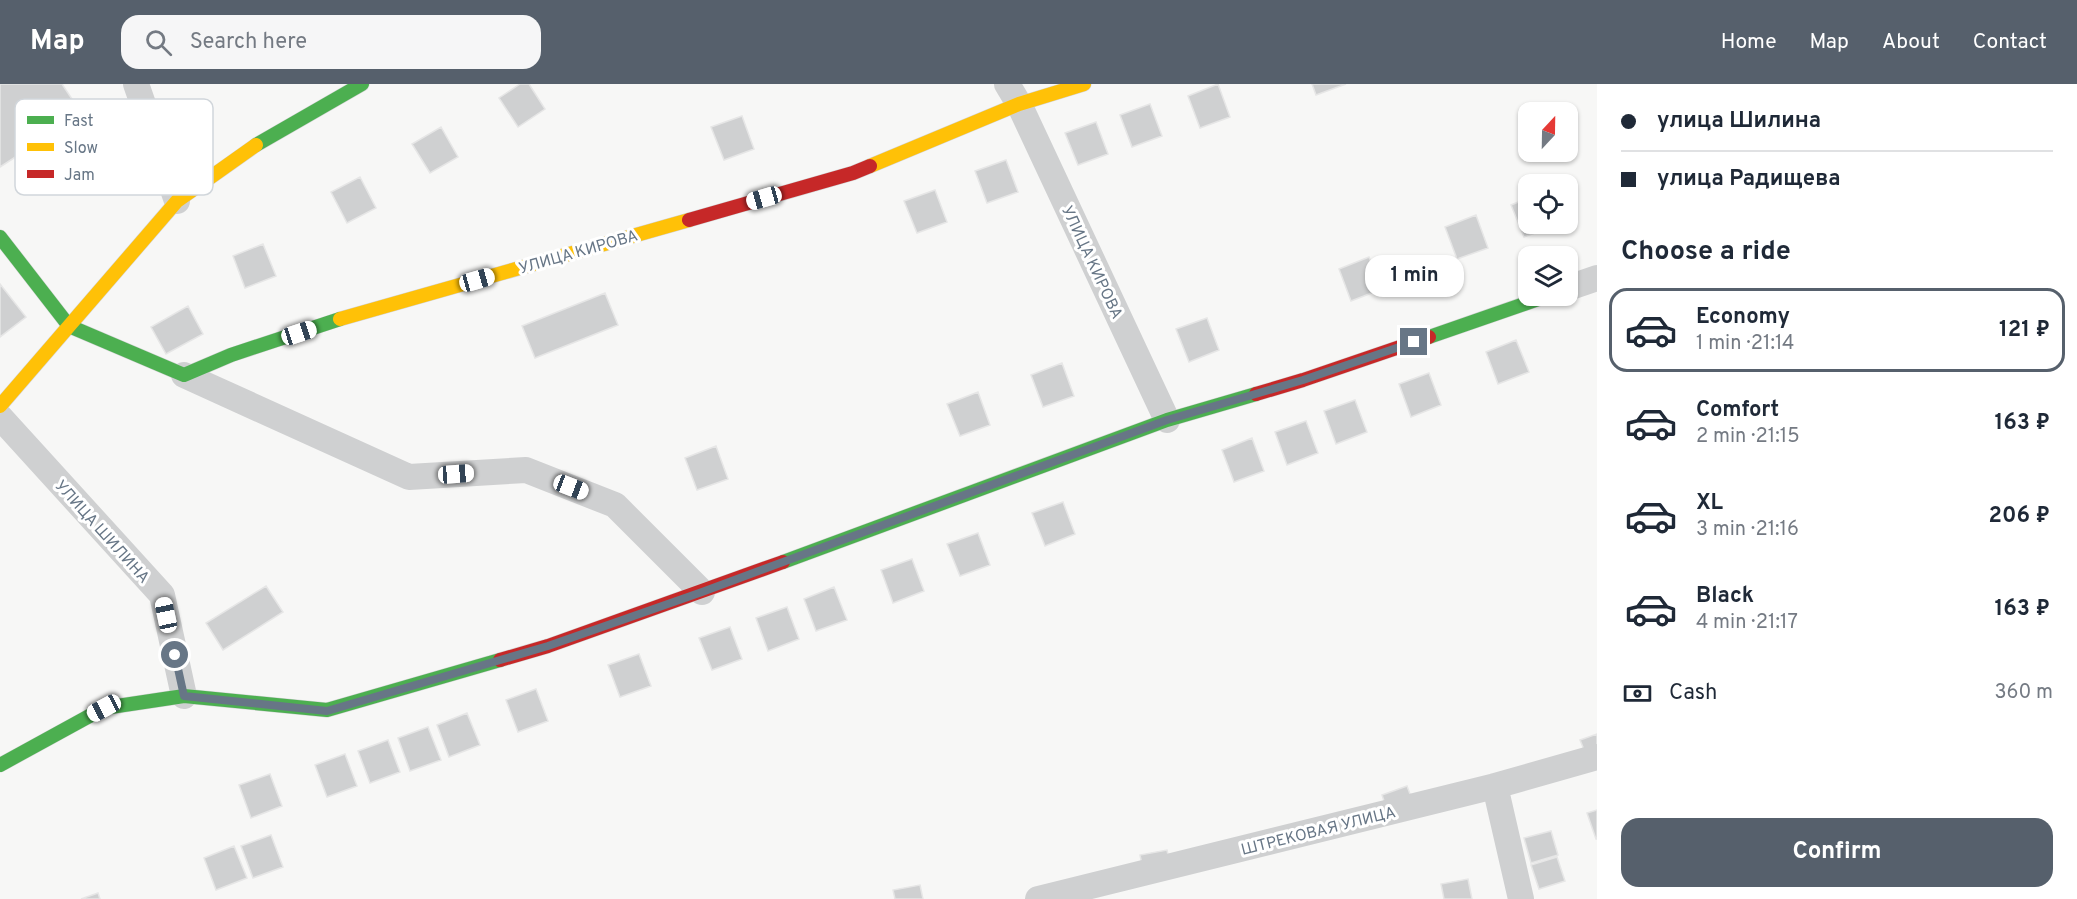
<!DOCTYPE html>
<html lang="en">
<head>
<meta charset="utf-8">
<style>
  :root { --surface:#fff; --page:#f6f6f7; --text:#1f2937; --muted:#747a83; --line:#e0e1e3; --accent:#56606c }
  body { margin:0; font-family:Overpass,sans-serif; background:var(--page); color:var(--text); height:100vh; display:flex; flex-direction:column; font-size:22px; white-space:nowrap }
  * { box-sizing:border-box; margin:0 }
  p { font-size:20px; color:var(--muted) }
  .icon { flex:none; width:33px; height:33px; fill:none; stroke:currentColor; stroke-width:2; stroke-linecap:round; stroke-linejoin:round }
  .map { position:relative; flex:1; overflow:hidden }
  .drawer { display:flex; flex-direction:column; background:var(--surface); width:480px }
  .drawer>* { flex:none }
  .banner { display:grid; align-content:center; height:132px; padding:0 24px; background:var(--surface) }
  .needle { width:39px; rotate:22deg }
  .fabs { position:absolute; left:1518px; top:18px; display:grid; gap:12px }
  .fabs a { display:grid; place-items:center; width:60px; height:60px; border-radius:12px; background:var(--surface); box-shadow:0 2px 4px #0004; font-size:30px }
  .end { position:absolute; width:27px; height:27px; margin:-14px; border:8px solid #677686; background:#fff; box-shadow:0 0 0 3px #fff }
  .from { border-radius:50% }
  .bubble { position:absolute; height:42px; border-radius:18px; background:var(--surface); box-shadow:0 2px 4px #0004; font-size:20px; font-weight:700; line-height:42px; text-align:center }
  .car { position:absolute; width:18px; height:36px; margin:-18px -9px; border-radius:8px; box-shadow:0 0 4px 2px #0007; background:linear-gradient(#fff 24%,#345 0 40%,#fff 0 76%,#345 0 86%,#fff 0) }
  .banner b { display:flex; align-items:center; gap:21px; height:57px; font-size:22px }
  .banner b+b { border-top:2px solid var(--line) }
  .banner i { width:15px; height:15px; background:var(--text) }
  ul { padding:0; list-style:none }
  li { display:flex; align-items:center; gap:18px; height:84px; margin:0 12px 9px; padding:0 12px; border:3px solid transparent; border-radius:18px }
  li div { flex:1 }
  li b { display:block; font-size:22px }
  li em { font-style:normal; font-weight:700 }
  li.active { border-color:var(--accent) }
  li>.icon { width:54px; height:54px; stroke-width:1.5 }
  h2 { padding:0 24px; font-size:27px; line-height:72px }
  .pay { display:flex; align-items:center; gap:15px; height:66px; padding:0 24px; font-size:22px }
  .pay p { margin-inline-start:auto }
  .action { display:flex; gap:12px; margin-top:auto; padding:12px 24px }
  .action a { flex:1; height:69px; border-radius:18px; background:var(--accent); color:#fff; font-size:24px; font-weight:700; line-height:69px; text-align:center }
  header { display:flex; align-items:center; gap:36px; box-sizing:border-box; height:84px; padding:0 30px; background:var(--accent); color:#fff }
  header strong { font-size:28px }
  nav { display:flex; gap:33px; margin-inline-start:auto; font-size:21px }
  .search { width:420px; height:54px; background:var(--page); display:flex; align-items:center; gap:15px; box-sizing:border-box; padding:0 21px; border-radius:18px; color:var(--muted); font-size:22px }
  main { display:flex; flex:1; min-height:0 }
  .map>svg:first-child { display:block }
</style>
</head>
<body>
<header>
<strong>Map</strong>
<div class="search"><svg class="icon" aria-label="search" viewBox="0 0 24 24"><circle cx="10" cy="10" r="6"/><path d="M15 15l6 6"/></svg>Search here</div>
<nav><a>Home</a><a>Map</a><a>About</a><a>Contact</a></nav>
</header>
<main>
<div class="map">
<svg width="1597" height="815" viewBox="0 0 1597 815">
  <rect width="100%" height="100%" fill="#f7f7f6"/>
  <!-- building -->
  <path fill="#cfd0d1" stroke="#e6e6e6" stroke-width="1.5" d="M 0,0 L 62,0 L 82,30 L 0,83 Z
    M 520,0 L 529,0 L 545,25 L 518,43 L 499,14 Z
    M 1218,0 L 1230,33 L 1200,44 L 1188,12 Z
    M 1312,0 L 1346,0 L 1316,11 Z
    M 1150,20 L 1162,52 L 1132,63 L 1120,31 Z
    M 742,32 L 754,65 L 724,76 L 711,43 Z
    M 1096,38 L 1108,70 L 1078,81 L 1065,49 Z
    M 441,43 L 458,73 L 430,89 L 412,60 Z
    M 1006,76 L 1018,108 L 987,119 L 975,87 Z
    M 360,93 L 376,124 L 347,139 L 331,108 Z
    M 935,106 L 947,138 L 917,149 L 904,117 Z
    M 1528,114 L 1528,140 L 1553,140 L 1554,142 L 1524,153 L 1511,121 Z
    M 1476,131 L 1488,164 L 1457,175 L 1445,143 Z
    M 263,160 L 276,192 L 245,204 L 233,172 Z
    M 1369,173 L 1382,205 L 1351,217 L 1339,185 Z
    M 0,200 L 26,233 L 0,253 Z
    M 605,209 L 618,241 L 535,274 L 522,242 Z
    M 188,222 L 203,250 L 166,270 L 151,243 Z
    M 1207,234 L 1219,266 L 1189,278 L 1176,245 Z
    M 1516,256 L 1529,288 L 1498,300 L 1486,268 Z
    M 1062,279 L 1074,312 L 1043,323 L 1031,291 Z
    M 1429,289 L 1441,321 L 1411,333 L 1399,300 Z
    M 978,308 L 990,341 L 960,352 L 947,320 Z
    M 1355,316 L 1367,348 L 1336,360 L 1324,327 Z
    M 1306,337 L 1318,369 L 1287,381 L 1275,348 Z
    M 1252,354 L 1264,387 L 1234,398 L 1222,366 Z
    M 716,362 L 728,395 L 697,406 L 685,374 Z
    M 1063,418 L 1075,450 L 1045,462 L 1032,429 Z
    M 978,449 L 990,481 L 960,492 L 947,460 Z
    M 912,475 L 924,507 L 893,519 L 881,486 Z
    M 266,502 L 283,528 L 223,566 L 206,539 Z
    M 834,503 L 847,536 L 816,547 L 804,515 Z
    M 787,523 L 799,555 L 768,567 L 756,534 Z
    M 730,543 L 742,575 L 712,586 L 699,554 Z
    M 639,570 L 651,602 L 620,613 L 608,581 Z
    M 536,605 L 548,637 L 518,648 L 506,616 Z
    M 467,629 L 480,661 L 449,673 L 437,641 Z
    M 428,643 L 441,676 L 410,687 L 398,654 Z
    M 1597,650 L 1597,677 L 1590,680 L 1580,656 Z
    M 388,656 L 400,688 L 370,699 L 358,667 Z
    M 345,670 L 357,702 L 327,713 L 315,681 Z
    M 270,690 L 282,722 L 251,734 L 239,701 Z
    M 1407,702 L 1416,726 L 1390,735 L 1382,711 Z
    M 1597,726 L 1597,755 L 1596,755 L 1587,729 Z
    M 1551,747 L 1558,771 L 1531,779 L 1524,754 Z
    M 271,751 L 283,783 L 253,794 L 241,762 Z
    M 234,762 L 247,794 L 216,806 L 204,774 Z
    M 1167,766 L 1172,791 L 1145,796 L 1140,771 Z
    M 1557,773 L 1565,797 L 1539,805 L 1531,781 Z
    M 1468,795 L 1472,815 L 1444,815 L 1441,800 Z
    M 920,801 L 923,815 L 895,815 L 893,806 Z
    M 98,809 L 100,815 L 81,815 Z"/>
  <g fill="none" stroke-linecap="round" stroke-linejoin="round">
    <!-- fast casing -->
    <g stroke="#d3d4d5" stroke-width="15">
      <path id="fast" d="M 256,61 L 362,0
        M 0,153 L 69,242 L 184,291 L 231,271 L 340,235
        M 1429,253 L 1547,212
        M 783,478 L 1167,336 L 1256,310
        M 0,681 L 104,624 L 184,612 L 327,626 L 500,576"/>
    </g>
    <!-- slow casing -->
    <g stroke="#d3d4d5" stroke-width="15">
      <path id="slow" d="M 870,82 L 1019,20 L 1084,0
        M 340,235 L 689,136
        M 0,322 L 177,117 L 256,61"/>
    </g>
    <!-- jam casing -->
    <g stroke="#d3d4d5" stroke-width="15">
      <path id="jam" d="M 689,136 L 853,89 L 870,82
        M 1256,310 L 1303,296 L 1429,253
        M 500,576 L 548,562 L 783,478"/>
    </g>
    <!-- street -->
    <path stroke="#cfd0d1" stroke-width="26" d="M 136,0 L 177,117
      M 1007,0 L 1019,20 L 1167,336
      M 1568,204 L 1597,194
      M 184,291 L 409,393 L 526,386 L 615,421 L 702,508
      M 0,333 L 162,511 L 184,612
      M 1495,702 L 1521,815
      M 1038,815 L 1495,702 L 1597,673"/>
    <!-- fast -->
    <use href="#fast" stroke="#4caf50" stroke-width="14"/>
    <!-- slow -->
    <use href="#slow" stroke="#ffc107" stroke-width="14"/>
    <!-- jam -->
    <use href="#jam" stroke="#c62828" stroke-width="14"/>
  </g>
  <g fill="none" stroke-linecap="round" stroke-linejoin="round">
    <!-- route -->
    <path stroke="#677686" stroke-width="8" d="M 175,571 L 184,612 L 327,627 L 548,562 L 702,508 L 1167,336 L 1303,296 L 1414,258"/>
  </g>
  <g text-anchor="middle" stroke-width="6" stroke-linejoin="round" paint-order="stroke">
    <!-- street labels -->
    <g font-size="16" fill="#677686" stroke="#fff">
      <text transform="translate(578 167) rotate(-16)" y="6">УЛИЦА КИРОВА</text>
      <text transform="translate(1093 178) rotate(65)" y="6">УЛИЦА КИРОВА</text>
      <text transform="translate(103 447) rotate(48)" y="6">УЛИЦА ШИЛИНА</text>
      <text transform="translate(1318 746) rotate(-14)" y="6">ШТРЕКОВАЯ УЛИЦА</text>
    </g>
  </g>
  <!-- legend -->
  <rect x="15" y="15" width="198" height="96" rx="9" fill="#fff" stroke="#d1d6db" stroke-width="1.5"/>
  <rect x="27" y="32" width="27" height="8" fill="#4caf50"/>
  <rect x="27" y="59" width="27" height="8" fill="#ffc107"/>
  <rect x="27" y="86" width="27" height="8" fill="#c62828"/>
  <g font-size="16" fill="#677686">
    <text x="64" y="42">Fast</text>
    <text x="64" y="69">Slow</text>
    <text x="64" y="96">Jam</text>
  </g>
</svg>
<div class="fabs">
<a><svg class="needle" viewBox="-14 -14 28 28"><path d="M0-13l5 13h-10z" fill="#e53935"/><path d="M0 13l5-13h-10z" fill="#747a83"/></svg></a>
<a><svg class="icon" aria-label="locate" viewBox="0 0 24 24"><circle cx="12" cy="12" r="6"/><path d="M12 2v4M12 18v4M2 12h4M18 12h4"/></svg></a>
<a><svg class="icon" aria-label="layers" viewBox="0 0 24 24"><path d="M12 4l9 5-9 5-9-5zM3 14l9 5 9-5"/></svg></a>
</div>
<i class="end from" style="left:175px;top:571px"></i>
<i class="end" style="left:1414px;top:258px"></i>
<div class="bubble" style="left:1365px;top:171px;width:99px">1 min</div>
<i class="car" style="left:764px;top:114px;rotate:254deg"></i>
<i class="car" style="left:477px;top:196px;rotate:74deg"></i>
<i class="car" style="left:299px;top:249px;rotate:72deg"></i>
<i class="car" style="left:456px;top:390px;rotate:86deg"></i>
<i class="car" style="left:571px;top:403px;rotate:111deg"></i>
<i class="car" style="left:166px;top:531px;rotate:348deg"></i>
<i class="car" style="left:104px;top:624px;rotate:242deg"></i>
</div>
<section class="drawer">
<div class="banner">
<b><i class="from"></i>улица Шилина</b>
<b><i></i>улица Радищева</b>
</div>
<h2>Choose a ride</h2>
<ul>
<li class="active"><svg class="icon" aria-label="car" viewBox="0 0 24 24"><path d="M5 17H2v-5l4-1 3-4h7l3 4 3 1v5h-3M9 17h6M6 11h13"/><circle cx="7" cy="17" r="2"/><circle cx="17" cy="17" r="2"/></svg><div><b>Economy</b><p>1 min · 21:14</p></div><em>121 ₽</em></li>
<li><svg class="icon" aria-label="car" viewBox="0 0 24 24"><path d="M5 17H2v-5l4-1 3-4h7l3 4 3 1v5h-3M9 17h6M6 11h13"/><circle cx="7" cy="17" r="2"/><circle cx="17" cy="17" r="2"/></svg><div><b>Comfort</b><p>2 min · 21:15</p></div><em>163 ₽</em></li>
<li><svg class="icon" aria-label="car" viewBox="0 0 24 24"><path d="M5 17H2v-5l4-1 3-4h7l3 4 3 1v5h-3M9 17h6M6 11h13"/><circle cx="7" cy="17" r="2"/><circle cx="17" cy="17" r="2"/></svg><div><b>XL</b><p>3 min · 21:16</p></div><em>206 ₽</em></li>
<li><svg class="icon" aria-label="car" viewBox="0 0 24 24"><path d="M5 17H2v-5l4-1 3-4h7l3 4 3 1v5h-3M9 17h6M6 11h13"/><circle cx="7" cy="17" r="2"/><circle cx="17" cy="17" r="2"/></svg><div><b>Black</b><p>4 min · 21:17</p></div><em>163 ₽</em></li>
</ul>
<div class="pay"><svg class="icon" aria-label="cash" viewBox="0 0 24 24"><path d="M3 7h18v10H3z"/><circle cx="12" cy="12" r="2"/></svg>Cash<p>360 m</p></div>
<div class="action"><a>Confirm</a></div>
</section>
</main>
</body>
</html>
